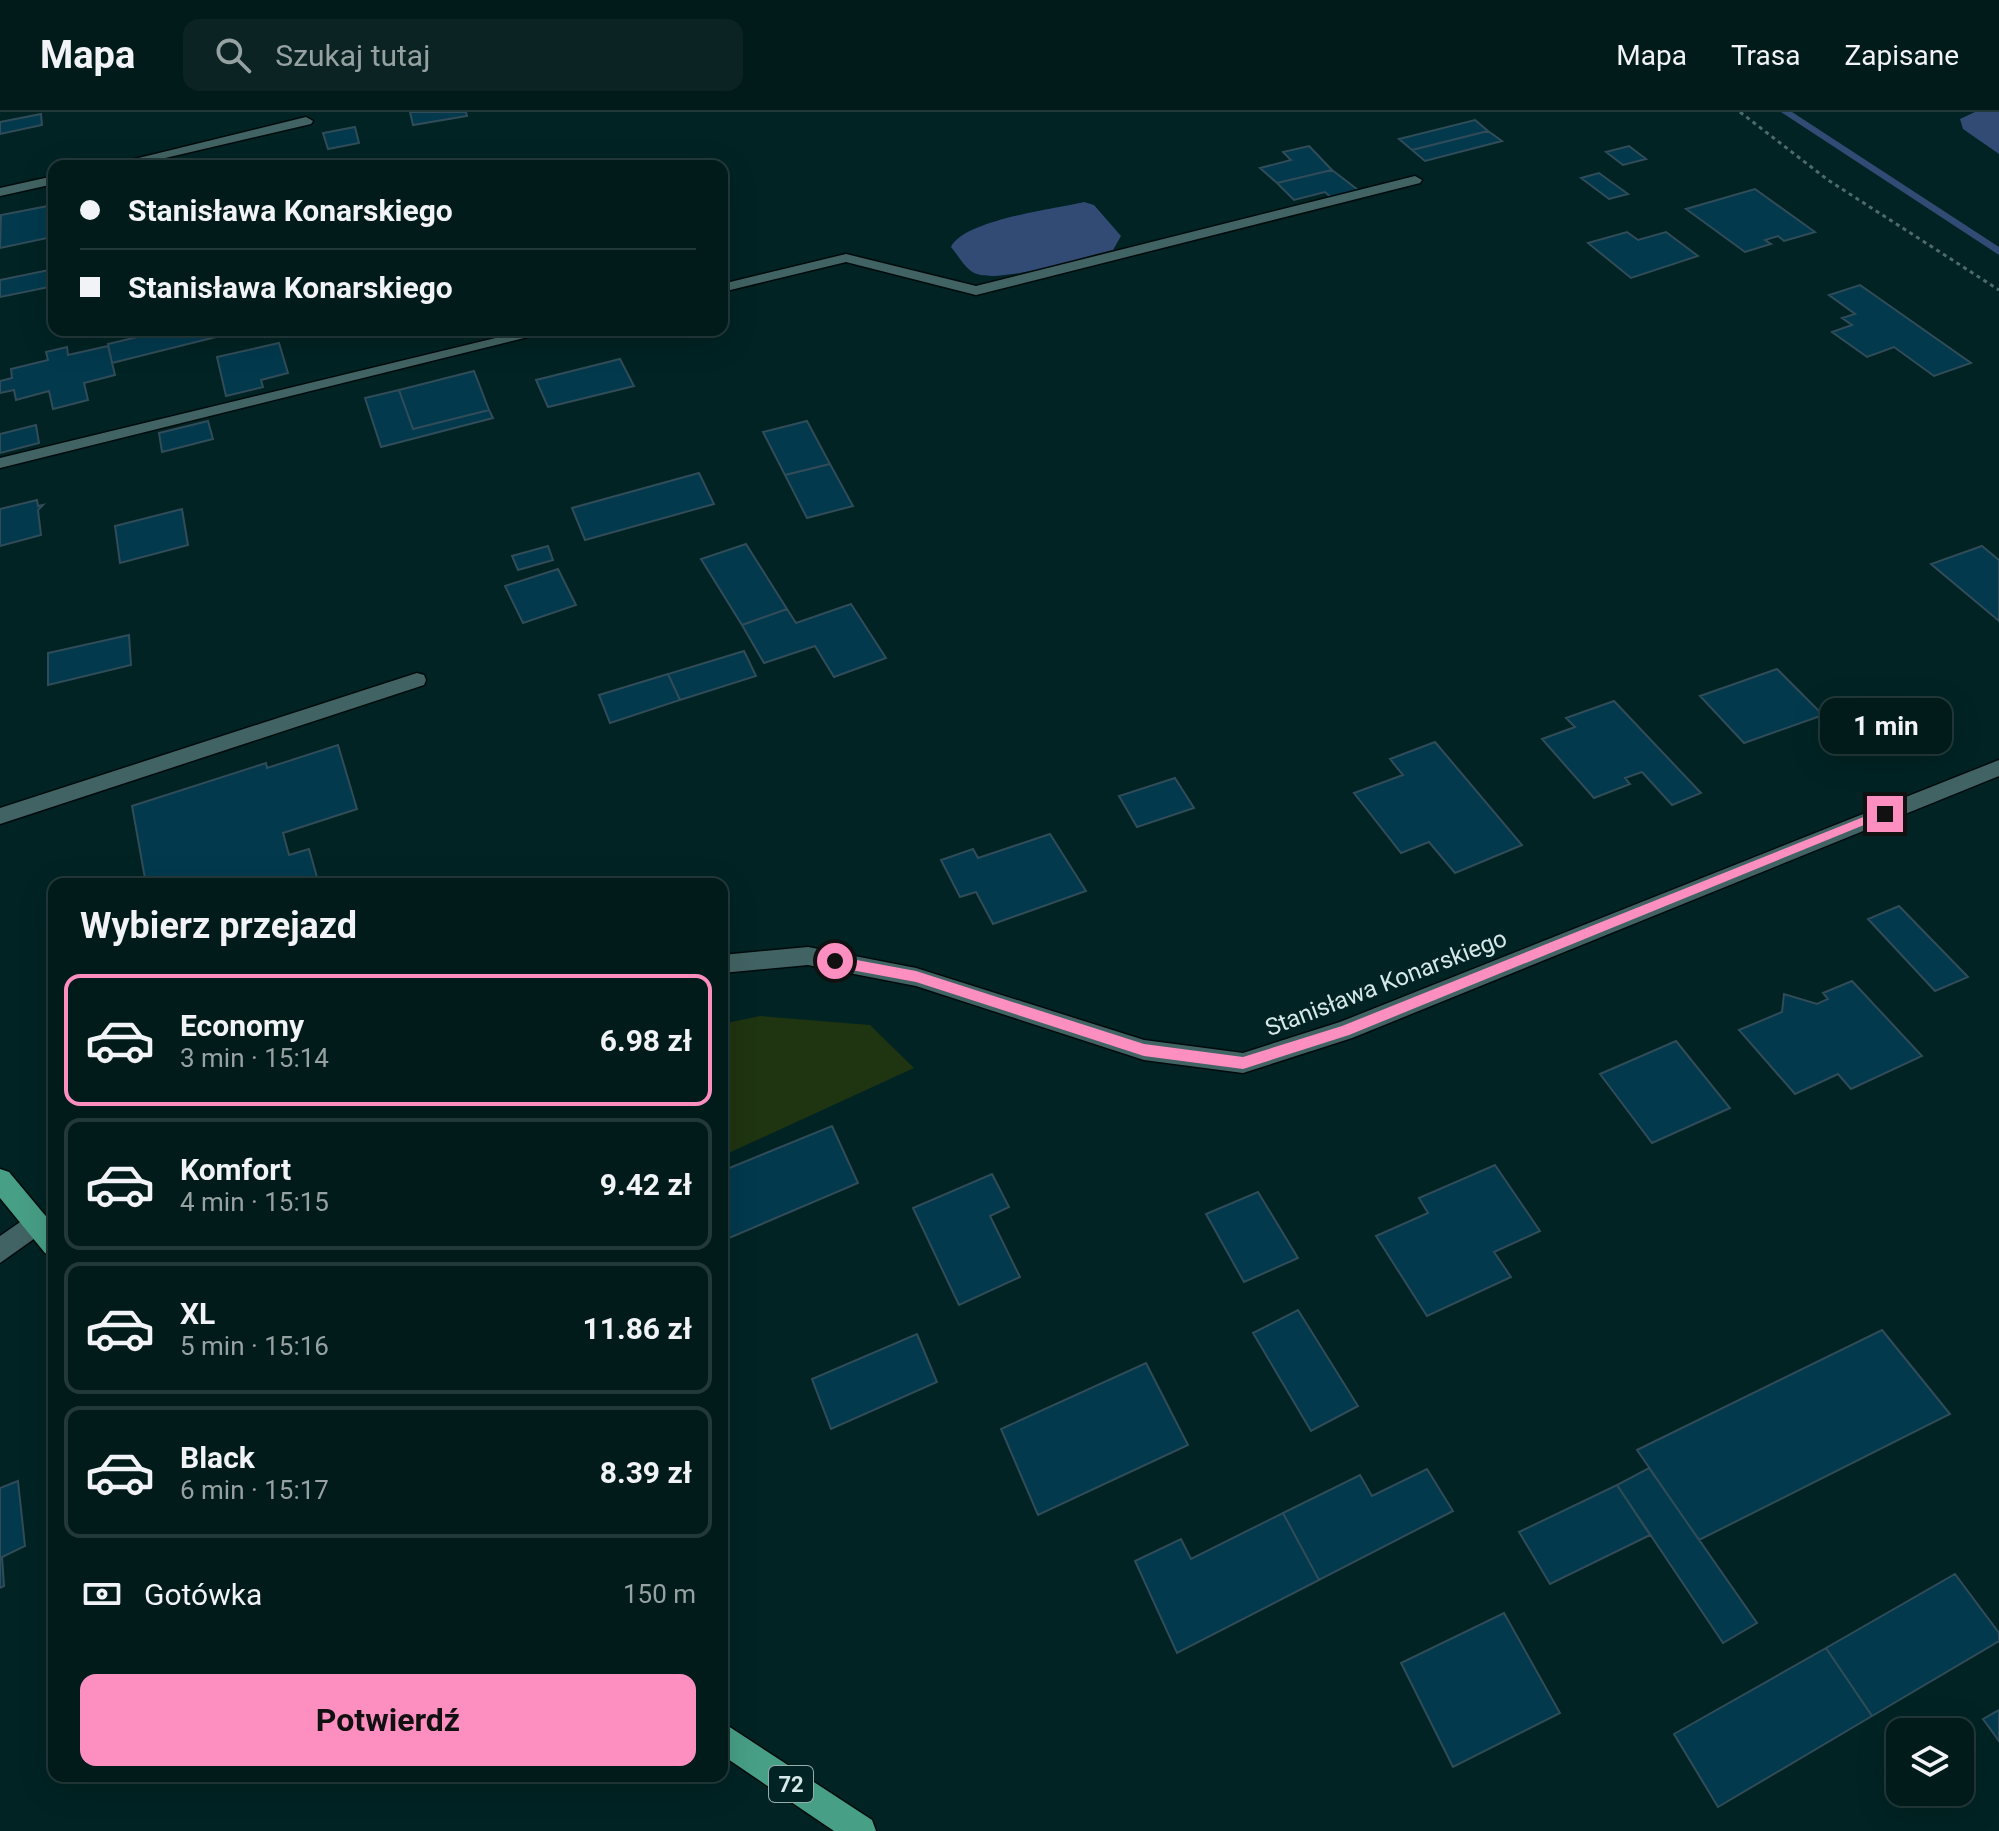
<!DOCTYPE html>
<html lang="pl">
<head>
<meta charset="utf-8">
<style>
  :root { --surface:#011a1a; --page:#0b2323; --text:#f1f3f6; --muted:#96a1a2; --line:#233839; --accent:#fd8ec0 }
  body { margin:0; font-family:Roboto,sans-serif; background:var(--page); color:var(--text); height:100vh; display:flex; flex-direction:column; font-size:30px; white-space:nowrap }
  * { box-sizing:border-box; margin:0 }
  p { font-size:26px; color:var(--muted) }
  .icon { flex:none; width:44px; height:44px; fill:none; stroke:currentColor; stroke-width:2; stroke-linecap:round; stroke-linejoin:round }
  .map { position:relative; flex:1; overflow:hidden }
  .panel { position:absolute; left:48px; top:766px; width:680px; height:904px; display:flex; flex-direction:column; background:var(--surface); border-radius:16px; box-shadow:0 8px 32px #0002,0 0 0 2px var(--line) }
  .panel>* { flex:none }
  .top-card { position:absolute; left:48px; top:48px; width:680px; height:176px; border-radius:16px; box-shadow:0 8px 32px #0002,0 0 0 2px var(--line); display:grid; align-content:center; height:176px; padding:0 32px; background:var(--surface) }
  .buttons { position:absolute; left:1886px; top:1606px; display:grid; gap:16px }
  .buttons a { display:grid; place-items:center; width:88px; height:88px; border-radius:16px; background:var(--surface); box-shadow:0 8px 32px #0002,0 0 0 2px var(--line); font-size:40px }
  .end { position:absolute; width:36px; height:36px; margin:-18px; border:10px solid #fd8ec0; background:#111; box-shadow:0 0 0 4px #111 }
  .from { border-radius:50% }
  .bubble { position:absolute; height:56px; border-radius:16px; background:var(--surface); box-shadow:0 8px 32px #0002,0 0 0 2px var(--line); font-size:26px; font-weight:700; line-height:56px; text-align:center }
  .top-card b { display:flex; align-items:center; gap:28px; height:76px; font-size:30px }
  .top-card b+b { border-top:2px solid var(--line) }
  .top-card i { width:20px; height:20px; background:var(--text) }
  ul { padding:0; list-style:none }
  li { display:flex; align-items:center; gap:24px; height:132px; margin:0 16px 12px; padding:0 16px; border:4px solid var(--line); border-radius:16px }
  li div { flex:1 }
  li b { display:block; font-size:30px }
  li em { font-style:normal; font-weight:700 }
  li.selected { border-color:var(--accent) }
  li>.icon { width:72px; height:72px; stroke-width:1.5 }
  h2 { padding:0 32px; font-size:36px; line-height:96px }
  .pay { display:flex; align-items:center; gap:20px; height:88px; padding:0 32px; font-size:30px }
  .pay p { margin-inline-start:auto }
  .action { display:flex; gap:16px; margin-top:auto; padding:16px 32px }
  .action a { flex:1; height:92px; border-radius:16px; background:var(--accent); color:#111; font-size:32px; font-weight:700; line-height:92px; text-align:center }
  header { display:flex; align-items:center; gap:48px; box-sizing:border-box; height:112px; padding:0 40px; background:var(--surface); border-bottom:2px solid var(--line) }
  header strong { font-size:38px }
  nav { display:flex; gap:44px; margin-inline-start:auto; font-size:28px }
  .search { width:560px; height:72px; background:var(--page); display:flex; align-items:center; gap:20px; box-sizing:border-box; padding:0 28px; border-radius:16px; color:var(--muted); font-size:30px }
  .map>svg:first-child { display:block }
</style>
</head>
<body>
<header>
<strong>Mapa</strong>
<div class="search"><svg class="icon" aria-label="search" viewBox="0 0 24 24"><circle cx="10" cy="10" r="6"/><path d="M15 15l6 6"/></svg>Szukaj tutaj</div>
<nav><a>Mapa</a><a>Trasa</a><a>Zapisane</a></nav>
</header>
<div class="map">
<svg width="1999" height="1719" viewBox="0 0 1999 1719">
  <rect width="100%" height="100%" fill="#012323"/>
  <!-- green -->
  <path fill="#1f3411" d="M 760,904 L 870,913 L 914,956 L 722,1044 L 722,912 Z"/>
  <!-- water -->
  <path fill="#314b75" d="M 1975,0 L 1999,0 L 1999,42 L 1963,17 L 1960,7 Z
    M 1084,90 L 1094,93 L 1121,124 L 1113,138 C 1085,144 992,176 971,159 C 963,153 957,142 951,135 C 964,108 1054,97 1084,90 Z"/>
  <g fill="none" stroke-linecap="round" stroke-linejoin="round">
    <!-- stream -->
    <path fill="#314b75" fill-rule="evenodd" d="M 1781,0 L 1792,0 L 1999,135 L 1999,143 Z"/>
  </g>
  <!-- building -->
  <path fill="#02394d" stroke="#314c58" stroke-width="2" d="M 410,0 L 466,0 L 467,4 L 413,13 Z
    M 41,2 L 42,13 L 0,22 L 0,10 Z
    M 1475,8 L 1488,19 L 1412,38 L 1399,27 Z
    M 355,15 L 359,31 L 328,37 L 323,21 Z
    M 1488,19 L 1502,29 L 1425,49 L 1412,38 Z
    M 1309,34 L 1332,58 L 1277,71 L 1260,56 L 1291,48 L 1283,40 Z
    M 1629,34 L 1646,47 L 1623,53 L 1606,40 Z
    M 1332,58 L 1362,81 L 1334,88 L 1325,80 L 1294,88 L 1277,71 Z
    M 1599,61 L 1628,82 L 1609,87 L 1581,66 Z
    M 1755,77 L 1815,120 L 1784,129 L 1778,124 L 1765,128 L 1771,132 L 1745,140 L 1686,97 Z
    M 48,94 L 49,101 L 54,100 L 54,105 L 50,106 L 52,125 L 0,136 L 1,103 Z
    M 1627,120 L 1638,128 L 1666,120 L 1698,144 L 1631,166 L 1588,131 Z
    M 54,157 L 54,174 L 0,185 L 0,168 Z
    M 1860,173 L 1971,251 L 1934,264 L 1894,235 L 1867,245 L 1832,220 L 1852,213 L 1842,206 L 1855,202 L 1829,183 Z
    M 167,218 L 218,218 L 220,224 L 112,251 L 108,232 Z
    M 279,231 L 288,261 L 261,268 L 263,275 L 226,284 L 217,245 Z
    M 108,234 L 115,263 L 84,271 L 88,288 L 53,297 L 49,279 L 16,288 L 14,278 L 0,281 L 0,269 L 12,266 L 11,257 L 48,248 L 46,240 L 67,235 L 68,243 Z
    M 620,247 L 634,274 L 548,295 L 536,268 Z
    M 474,259 L 489,298 L 413,317 L 399,278 Z
    M 399,278 L 413,317 L 489,298 L 493,306 L 381,335 L 365,286 Z
    M 208,309 L 213,327 L 162,340 L 159,321 Z
    M 807,309 L 830,352 L 785,363 L 763,320 Z
    M 36,313 L 39,331 L 0,341 L 0,322 Z
    M 830,352 L 853,394 L 807,406 L 785,363 Z
    M 699,361 L 714,392 L 585,428 L 572,396 Z
    M 37,388 L 38,394 L 43,393 L 38,398 L 41,423 L 0,434 L 0,397 Z
    M 182,397 L 188,433 L 120,451 L 115,414 Z
    M 746,432 L 787,497 L 742,513 L 701,447 Z
    M 548,434 L 553,448 L 518,458 L 512,444 Z
    M 1982,434 L 1999,448 L 1999,509 L 1931,452 Z
    M 558,457 L 576,493 L 523,511 L 505,474 Z
    M 851,492 L 886,546 L 834,565 L 815,534 L 764,551 L 742,513 L 787,497 L 796,511 Z
    M 129,523 L 131,553 L 48,573 L 48,541 Z
    M 744,539 L 756,564 L 680,588 L 668,562 Z
    M 1777,557 L 1823,603 L 1744,631 L 1700,584 Z
    M 668,562 L 680,588 L 610,611 L 599,583 Z
    M 1614,589 L 1701,681 L 1672,693 L 1642,660 L 1625,666 L 1630,672 L 1594,686 L 1542,627 L 1575,615 L 1566,606 Z
    M 1435,630 L 1522,733 L 1455,761 L 1429,730 L 1401,741 L 1354,681 L 1403,663 L 1390,647 Z
    M 338,633 L 357,697 L 283,721 L 289,743 L 309,737 L 319,772 L 146,772 L 132,694 L 266,651 L 267,656 Z
    M 1175,666 L 1194,696 L 1137,715 L 1119,684 Z
    M 1050,722 L 1086,779 L 993,812 L 976,780 L 960,785 L 941,748 L 973,737 L 978,746 Z
    M 1899,794 L 1968,865 L 1935,879 L 1868,807 Z
    M 1852,869 L 1922,944 L 1851,977 L 1838,962 L 1795,982 L 1739,918 L 1782,900 L 1784,882 L 1817,892 L 1828,887 L 1823,881 Z
    M 1676,929 L 1730,996 L 1652,1031 L 1600,962 Z
    M 832,1014 L 858,1071 L 722,1129 L 722,1059 Z
    M 1495,1053 L 1540,1119 L 1494,1140 L 1511,1165 L 1427,1204 L 1376,1124 L 1428,1101 L 1419,1086 Z
    M 992,1062 L 1009,1095 L 990,1104 L 1020,1165 L 959,1193 L 913,1096 Z
    M 1258,1080 L 1298,1146 L 1244,1170 L 1206,1102 Z
    M 1298,1198 L 1358,1294 L 1311,1319 L 1253,1221 Z
    M 1882,1218 L 1950,1302 L 1699,1428 L 1637,1338 Z
    M 917,1222 L 937,1270 L 831,1317 L 812,1267 Z
    M 1146,1251 L 1188,1333 L 1038,1403 L 1001,1317 Z
    M 1649,1356 L 1757,1511 L 1723,1531 L 1617,1373 Z
    M 1427,1357 L 1453,1399 L 1319,1468 L 1283,1401 L 1360,1363 L 1372,1384 Z
    M 18,1369 L 25,1434 L 2,1445 L 4,1474 L 0,1476 L 0,1376 Z
    M 1617,1373 L 1650,1423 L 1550,1472 L 1519,1420 Z
    M 1283,1401 L 1319,1468 L 1177,1541 L 1135,1449 L 1181,1427 L 1191,1447 Z
    M 1955,1462 L 1999,1521 L 1999,1529 L 1872,1604 L 1826,1536 Z
    M 1504,1501 L 1560,1601 L 1453,1655 L 1401,1551 Z
    M 1826,1536 L 1872,1604 L 1718,1695 L 1674,1622 Z
    M 1999,1598 L 1999,1629 L 1983,1607 Z"/>
  <g fill="none" stroke-linecap="round" stroke-linejoin="round">
    <!-- service casing -->
    <g stroke="#000b0c" stroke-width="3">
      <path id="service" d="M 306,5 L 313,9 L 311,12 L 131,54 L 106,54 Z
        M 54,64 L 54,72 L 0,84 L 0,76 Z
        M 1415,64 L 1422,68 L 1420,71 L 976,183 L 846,150 L 722,180 L 722,172 L 846,142 L 976,174 Z
        M 529,218 L 556,218 L 0,356 L 0,346 Z
        M 417,561 L 424,563 L 426,568 L 424,573 L 0,712 L 0,696 Z
        M 36,1099 L 45,1103 L 48,1111 L 45,1119 L 0,1151 L 0,1124 Z"/>
    </g>
    <!-- minor casing -->
    <g stroke="#000b0c" stroke-width="3">
      <path id="minor" d="M 1999,648 L 1999,664 L 1352,926 L 1243,961 L 1144,948 L 916,874 L 808,853 L 722,861 L 722,843 L 808,835 L 916,856 L 1144,928 L 1243,941 L 1340,910 Z"/>
    </g>
    <!-- primary casing -->
    <g stroke="#000b0c" stroke-width="3">
      <path id="primary" d="M 0,1057 L 9,1060 L 54,1114 L 54,1145 L 45,1141 L 0,1086 Z
        M 722,1610 L 872,1708 L 876,1719 L 834,1719 L 722,1643 Z"/>
    </g>
    <!-- path -->
    <path stroke="#4e6a6a" stroke-width="3" stroke-dasharray="4 4" stroke-linecap="butt" d="M 1740,0 L 1828,68 L 1999,178"/>
    <!-- service -->
    <use href="#service" fill="#426363" fill-rule="evenodd"/>
    <!-- minor -->
    <use href="#minor" fill="#426363" fill-rule="evenodd"/>
    <!-- primary -->
    <use href="#primary" fill="#479f85" fill-rule="evenodd"/>
  </g>
  <!-- route -->
  <path fill="#fd8ec0" d="M 1881,698 L 1891,702 L 1349,923 L 1243,957 L 1144,944 L 916,870 L 835,855 L 829,849 L 835,844 L 916,859 L 1144,932 L 1243,945 L 1342,914 Z"/>
  <g text-anchor="middle" stroke-width="6" stroke-linejoin="round" paint-order="stroke">
    <!-- shield labels -->
    <rect fill="#012323" stroke="#96adad" stroke-width="2" x="769" y="1654" width="44" height="36" rx="6"/>
    <g font-size="22" font-weight="bold" fill="#d6e8e8">
      <text x="791" y="1680">72</text>
    </g>
    <!-- street labels -->
    <g font-size="24" fill="#d6e8e8" stroke="#012323">
      <text transform="translate(1386 871) rotate(-21)" y="8">Stanisława Konarskiego</text>
    </g>
  </g>
</svg>
<div class="buttons">
<a><svg class="icon" aria-label="layers" viewBox="0 0 24 24"><path d="M12 4l9 5-9 5-9-5zM3 14l9 5 9-5"/></svg></a>
</div>
<i class="end from" style="left:835px;top:849px"></i>
<i class="end" style="left:1885px;top:702px"></i>
<div class="bubble" style="left:1820px;top:586px;width:132px">1 min</div>
<div class="top-card">
<b><i class="from"></i>Stanisława Konarskiego</b>
<b><i></i>Stanisława Konarskiego</b>
</div>
<section class="panel">
<h2>Wybierz przejazd</h2>
<ul>
<li class="selected"><svg class="icon" aria-label="car" viewBox="0 0 24 24"><path d="M5 17H2v-5l4-1 3-4h7l3 4 3 1v5h-3M9 17h6M6 11h13"/><circle cx="7" cy="17" r="2"/><circle cx="17" cy="17" r="2"/></svg><div><b>Economy</b><p>3 min · 15:14</p></div><em>6.98 zł</em></li>
<li><svg class="icon" aria-label="car" viewBox="0 0 24 24"><path d="M5 17H2v-5l4-1 3-4h7l3 4 3 1v5h-3M9 17h6M6 11h13"/><circle cx="7" cy="17" r="2"/><circle cx="17" cy="17" r="2"/></svg><div><b>Komfort</b><p>4 min · 15:15</p></div><em>9.42 zł</em></li>
<li><svg class="icon" aria-label="car" viewBox="0 0 24 24"><path d="M5 17H2v-5l4-1 3-4h7l3 4 3 1v5h-3M9 17h6M6 11h13"/><circle cx="7" cy="17" r="2"/><circle cx="17" cy="17" r="2"/></svg><div><b>XL</b><p>5 min · 15:16</p></div><em>11.86 zł</em></li>
<li><svg class="icon" aria-label="car" viewBox="0 0 24 24"><path d="M5 17H2v-5l4-1 3-4h7l3 4 3 1v5h-3M9 17h6M6 11h13"/><circle cx="7" cy="17" r="2"/><circle cx="17" cy="17" r="2"/></svg><div><b>Black</b><p>6 min · 15:17</p></div><em>8.39 zł</em></li>
</ul>
<div class="pay"><svg class="icon" aria-label="cash" viewBox="0 0 24 24"><path d="M3 7h18v10H3z"/><circle cx="12" cy="12" r="2"/></svg>Gotówka<p>150 m</p></div>
<div class="action"><a>Potwierdź</a></div>
</section>
</div>
</body>
</html>
